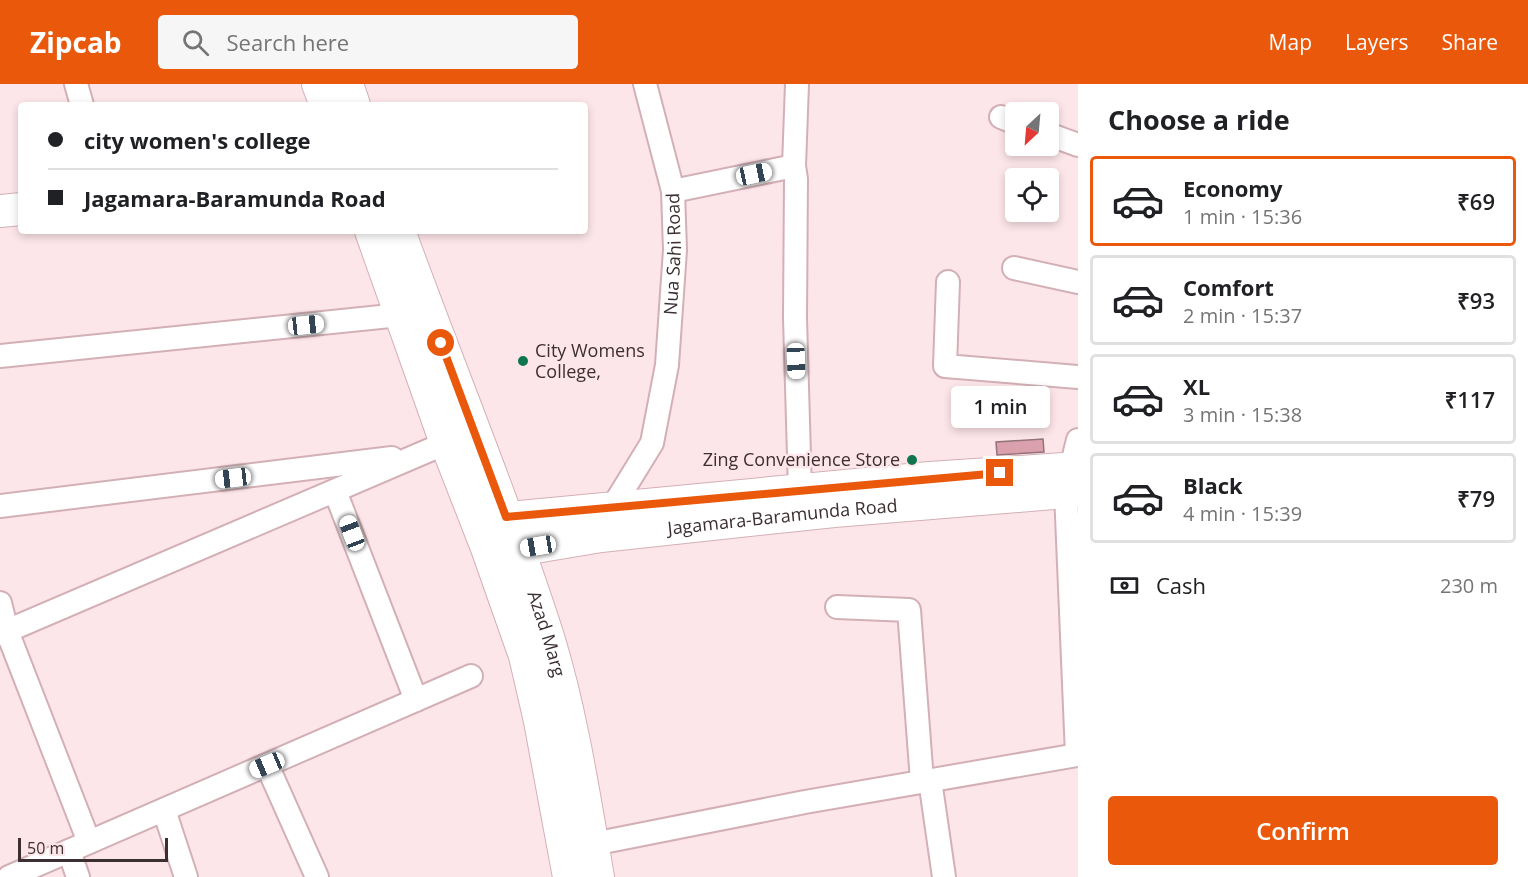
<!DOCTYPE html>
<html lang="en">
<head>
<meta charset="utf-8">
<style>
  :root { --surface:#fff; --page:#f6f6f6; --text:#202124; --muted:#757577; --line:#e0e0e0; --accent:#ea580c }
  body { margin:0; font-family:"Open Sans",sans-serif; background:var(--page); color:var(--text); height:100vh; display:flex; flex-direction:column; font-size:22px; white-space:nowrap }
  * { box-sizing:border-box; margin:0 }
  p { font-size:20px; color:var(--muted) }
  .icon { flex:none; width:33px; height:33px; fill:none; stroke:currentColor; stroke-width:2; stroke-linecap:round; stroke-linejoin:round }
  .map { position:relative; flex:1; overflow:hidden }
  .panel { display:flex; flex-direction:column; background:var(--surface); width:450px }
  .panel>* { flex:none }
  .guide { position:absolute; left:18px; top:18px; width:570px; height:132px; border-radius:6px; box-shadow:0 3px 9px #0003; display:grid; align-content:center; height:132px; padding:0 30px; background:var(--surface) }
  .needle { width:39px; rotate:206deg }
  .tools { position:absolute; left:1005px; top:18px; display:grid; gap:12px }
  .tools a { display:grid; place-items:center; width:54px; height:54px; border-radius:6px; background:var(--surface); box-shadow:0 3px 9px #0003; font-size:30px }
  .scale { position:absolute; left:18px; bottom:15px; width:150px; box-sizing:border-box; padding-left:6px; border:3px solid #3c2f31; border-top:0; font-size:16px; line-height:21px; white-space:nowrap; color:#3c2f31; -webkit-text-stroke:4px #fde6ea; paint-order:stroke }
  .end { position:absolute; width:27px; height:27px; margin:-14px; border:8px solid #ea580c; background:#fff; box-shadow:0 0 0 3px #fff }
  .from { border-radius:50% }
  .bubble { position:absolute; height:42px; border-radius:6px; background:var(--surface); box-shadow:0 3px 9px #0003; font-size:20px; font-weight:600; line-height:42px; text-align:center }
  .car { position:absolute; width:18px; height:36px; margin:-18px -9px; border-radius:8px; box-shadow:0 0 4px 2px #0007; background:linear-gradient(#fff 24%,#345 0 40%,#fff 0 76%,#345 0 86%,#fff 0) }
  .guide b { display:flex; align-items:center; gap:21px; height:57px; font-size:22px }
  .guide b+b { border-top:2px solid var(--line) }
  .guide i { width:15px; height:15px; background:var(--text) }
  ul { padding:0; list-style:none }
  li { display:flex; align-items:center; gap:18px; height:90px; margin:0 12px 9px; padding:0 18px; border:3px solid var(--line); border-radius:6px }
  li div { flex:1 }
  li b { display:block; font-size:22px }
  li em { font-style:normal; font-weight:600 }
  li.on { border-color:var(--accent) }
  li>.icon { width:54px; height:54px; stroke-width:1.5 }
  h2 { padding:0 30px; font-size:27px; line-height:72px }
  .pay { display:flex; align-items:center; gap:15px; height:66px; padding:0 30px; font-size:22px }
  .pay p { margin-inline-start:auto }
  .primary-button { display:flex; gap:12px; margin-top:auto; padding:12px 30px }
  .primary-button a { flex:1; height:69px; border-radius:6px; background:var(--accent); color:#fff; font-size:24px; font-weight:600; line-height:69px; text-align:center }
  header { display:flex; align-items:center; gap:36px; box-sizing:border-box; height:84px; padding:0 30px; background:var(--accent); color:#fff }
  header strong { font-size:28px }
  nav { display:flex; gap:33px; margin-inline-start:auto; font-size:21px }
  .search { width:420px; height:54px; background:var(--page); display:flex; align-items:center; gap:15px; box-sizing:border-box; padding:0 21px; border-radius:6px; color:var(--muted); font-size:22px }
  main { display:flex; flex:1; min-height:0 }
  .map>svg:first-child { display:block }
</style>
</head>
<body>
<header>
<strong>Zipcab</strong>
<div class="search"><svg class="icon" aria-label="search" viewBox="0 0 24 24"><circle cx="10" cy="10" r="6"/><path d="M15 15l6 6"/></svg>Search here</div>
<nav><a>Map</a><a>Layers</a><a>Share</a></nav>
</header>
<main>
<div class="map">
<svg width="1078" height="793" viewBox="0 0 1078 793">
  <rect width="100%" height="100%" fill="#fde6ea"/>
  <!-- building -->
  <path fill="#daa0ab" stroke="#937379" stroke-width="1.5" d="M 1043,355 L 1044,368 L 997,371 L 996,358 Z"/>
  <g fill="none" stroke-linecap="round" stroke-linejoin="round">
    <!-- street casing -->
    <g stroke="#d3b0b6" stroke-width="26">
      <g id="street">
        <path d="M 76,0 L 82,21"/>
        <path d="M 645,0 L 673,107"/>
        <path d="M 1001,33 L 1016,39"/>
        <path d="M 1048,50 L 1078,61"/>
        <path d="M 794,82 L 796,95 L 795,234 L 800,407"/>
        <path d="M 1014,184 L 1078,198"/>
        <path d="M 948,198 L 945,282 L 1078,293"/>
        <path d="M 0,272 L 400,231"/>
        <path d="M 1071,384 L 1078,356"/>
        <path d="M 335,407 L 416,616"/>
        <path d="M 0,422 L 392,374"/>
        <path id="s1" d="M 612,424 L 652,359 L 667,281 L 675,166 L 673,107 L 794,82 L 797,0"/>
        <path d="M 0,519 L 7,547 L 89,758"/>
        <path d="M 837,523 L 909,526 L 922,697"/>
        <path d="M 0,550 L 446,359"/>
        <path d="M 267,681 L 317,793"/>
        <path d="M 930,696 L 944,793"/>
        <path d="M 164,726 L 186,793"/>
        <path d="M 593,760 L 805,718 L 1077,671 L 1066,408"/>
        <path d="M 69,767 L 78,793"/>
        <path d="M 9,793 L 471,592"/>
      </g>
    </g>
    <!-- secondary casing -->
    <g stroke="#d3b0b6" stroke-width="34">
      <g id="secondary">
        <path d="M 318,0 L 326,21"/>
        <path d="M 347,0 L 354,21"/>
        <path d="M 0,127 L 21,125"/>
        <path d="M 371,147 L 446,359 L 487,464 L 525,572 L 540,637 L 569,793"/>
        <path id="s2" d="M 399,147 C 448,282 504,416 548,553 C 572,631 584,712 598,793"/>
        <path d="M 487,436 L 930,394 L 1078,384"/>
        <path id="s3" d="M 499,469 L 601,452 L 834,427 L 1078,407"/>
      </g>
    </g>
    <!-- street -->
    <use href="#street" stroke="#fff" stroke-width="22"/>
    <!-- secondary -->
    <use href="#secondary" stroke="#fff" stroke-width="32"/>
  </g>
  <g fill="none" stroke-linecap="round" stroke-linejoin="round">
    <!-- route -->
    <path stroke="#ea580c" stroke-width="8" d="M 441,259 L 506,433 L 1000,389"/>
  </g>
  <!-- markers -->
  <g fill="#0e754e" stroke="#fde6ea" stroke-width="2">
    <circle cx="523" cy="277" r="6"/>
    <circle cx="912" cy="376" r="6"/>
  </g>
  <g text-anchor="middle" stroke-width="5" stroke-linejoin="round" paint-order="stroke">
    <!-- street labels -->
    <g font-size="18" fill="#3c2f31" stroke="#fde6ea">
      <text dy="6" stroke="none"><textPath href="#s1" startOffset="267">Nua Sahi Road</textPath></text>
      <text dy="6" stroke="none"><textPath href="#s3" startOffset="286">Jagamara-Baramunda Road</textPath></text>
      <text dy="6" stroke="none"><textPath href="#s2" startOffset="429">Azad Marg</textPath></text>
    </g>
    <!-- poi labels -->
    <g font-size="18" fill="#3c2f31" stroke="#fde6ea" text-anchor="start">
      <text x="535" y="273">City Womens<tspan x="535" dy="21">College,</tspan></text>
      <text x="900" y="382" text-anchor="end">Zing Convenience Store</text>
    </g>
  </g>
</svg>
<div class="tools">
<a><svg class="needle" viewBox="-14 -14 28 28"><path d="M0-13l5 13h-10z" fill="#e53935"/><path d="M0 13l5-13h-10z" fill="#757577"/></svg></a>
<a><svg class="icon" aria-label="locate" viewBox="0 0 24 24"><circle cx="12" cy="12" r="6"/><path d="M12 2v4M12 18v4M2 12h4M18 12h4"/></svg></a>
</div>
<div class="scale">50 m</div>
<i class="end from" style="left:441px;top:259px"></i>
<i class="end" style="left:1000px;top:389px"></i>
<div class="bubble" style="left:951px;top:302px;width:99px">1 min</div>
<i class="car" style="left:754px;top:90px;rotate:78deg"></i>
<i class="car" style="left:306px;top:241px;rotate:84deg"></i>
<i class="car" style="left:796px;top:277px;rotate:178deg"></i>
<i class="car" style="left:233px;top:394px;rotate:263deg"></i>
<i class="car" style="left:352px;top:449px;rotate:339deg"></i>
<i class="car" style="left:538px;top:462px;rotate:261deg"></i>
<i class="car" style="left:267px;top:681px;rotate:247deg"></i>
<div class="guide">
<b><i class="from"></i>city women's college</b>
<b><i></i>Jagamara-Baramunda Road</b>
</div>
</div>
<section class="panel">
<h2>Choose a ride</h2>
<ul>
<li class="on"><svg class="icon" aria-label="car" viewBox="0 0 24 24"><path d="M5 17H2v-5l4-1 3-4h7l3 4 3 1v5h-3M9 17h6M6 11h13"/><circle cx="7" cy="17" r="2"/><circle cx="17" cy="17" r="2"/></svg><div><b>Economy</b><p>1 min · 15:36</p></div><em>₹69</em></li>
<li><svg class="icon" aria-label="car" viewBox="0 0 24 24"><path d="M5 17H2v-5l4-1 3-4h7l3 4 3 1v5h-3M9 17h6M6 11h13"/><circle cx="7" cy="17" r="2"/><circle cx="17" cy="17" r="2"/></svg><div><b>Comfort</b><p>2 min · 15:37</p></div><em>₹93</em></li>
<li><svg class="icon" aria-label="car" viewBox="0 0 24 24"><path d="M5 17H2v-5l4-1 3-4h7l3 4 3 1v5h-3M9 17h6M6 11h13"/><circle cx="7" cy="17" r="2"/><circle cx="17" cy="17" r="2"/></svg><div><b>XL</b><p>3 min · 15:38</p></div><em>₹117</em></li>
<li><svg class="icon" aria-label="car" viewBox="0 0 24 24"><path d="M5 17H2v-5l4-1 3-4h7l3 4 3 1v5h-3M9 17h6M6 11h13"/><circle cx="7" cy="17" r="2"/><circle cx="17" cy="17" r="2"/></svg><div><b>Black</b><p>4 min · 15:39</p></div><em>₹79</em></li>
</ul>
<div class="pay"><svg class="icon" aria-label="cash" viewBox="0 0 24 24"><path d="M3 7h18v10H3z"/><circle cx="12" cy="12" r="2"/></svg>Cash<p>230 m</p></div>
<div class="primary-button"><a>Confirm</a></div>
</section>
</main>
</body>
</html>
